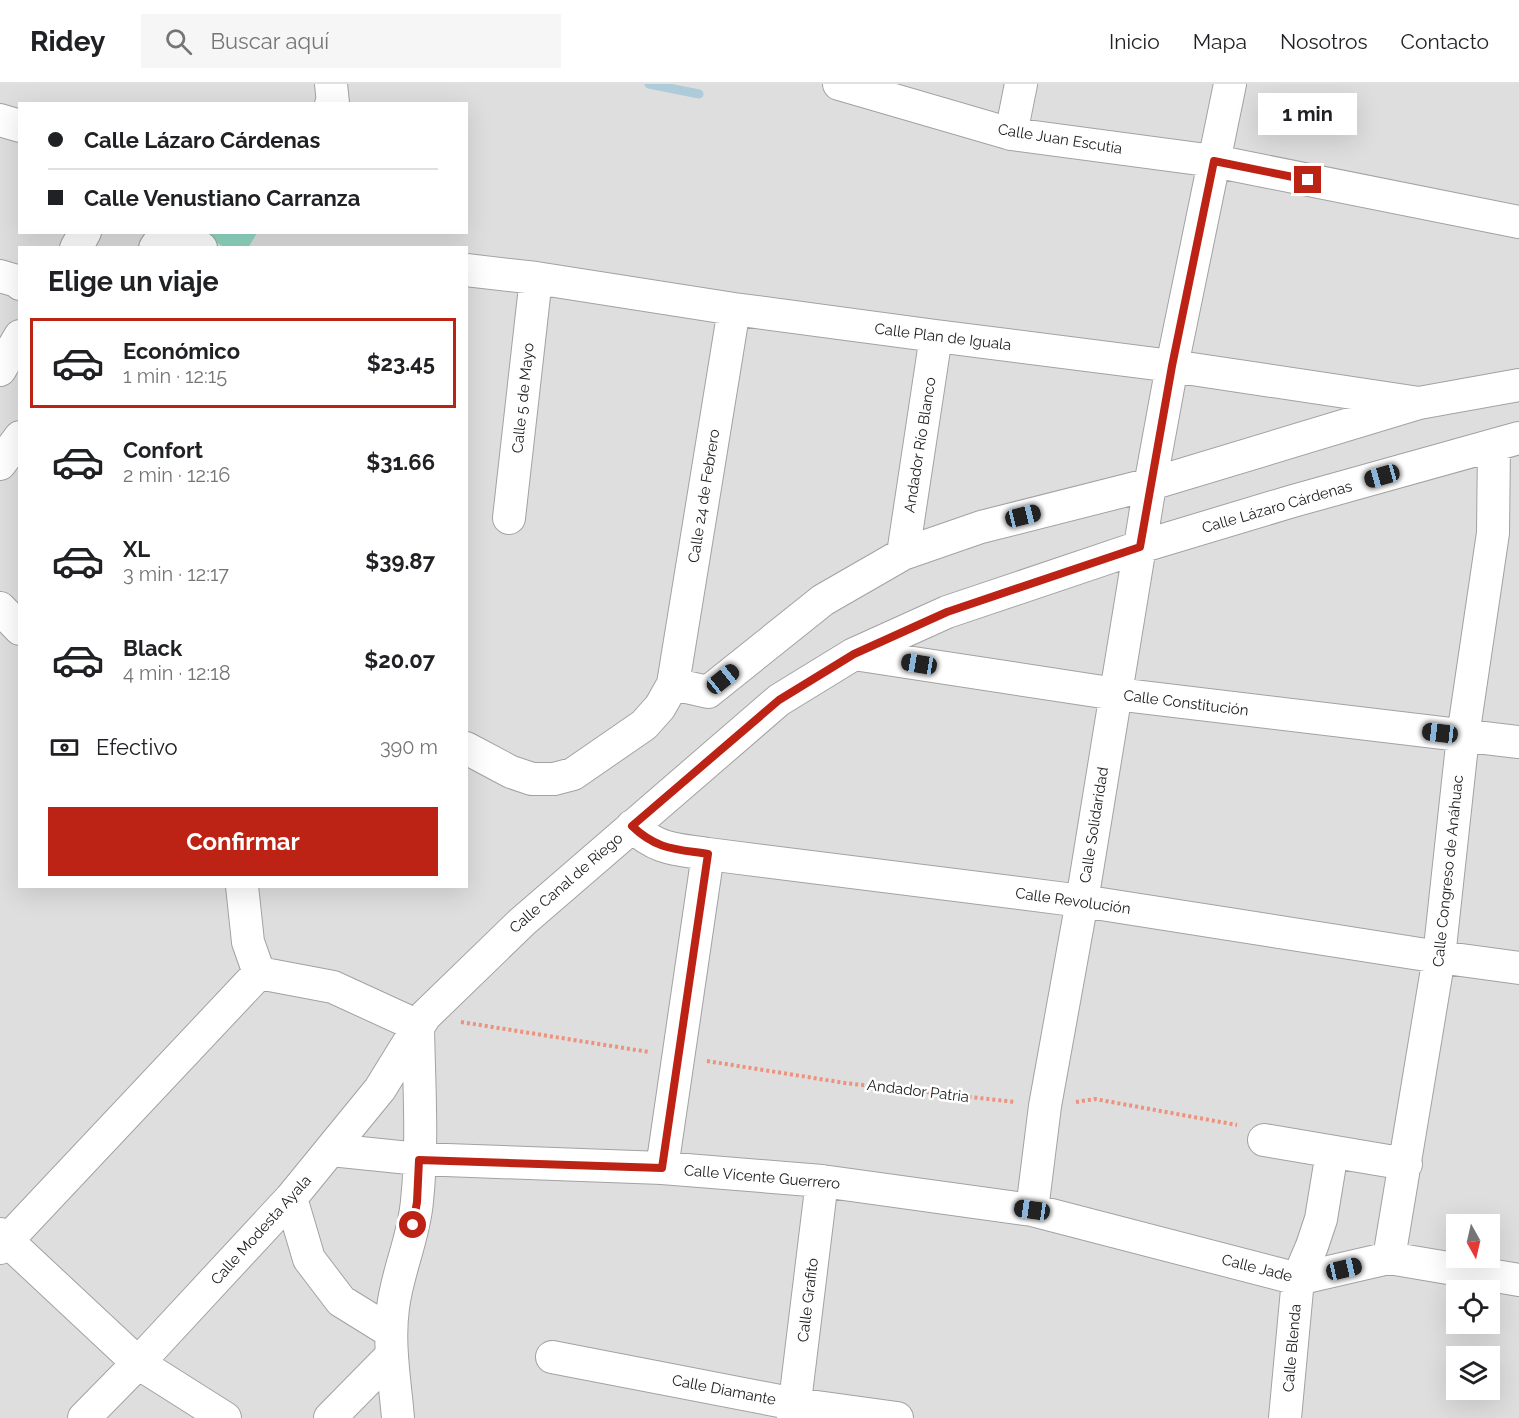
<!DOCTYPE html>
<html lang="es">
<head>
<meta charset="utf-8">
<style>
  :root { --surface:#fff; --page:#f6f6f6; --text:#202124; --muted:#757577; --line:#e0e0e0; --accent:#bd2315 }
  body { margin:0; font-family:Raleway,sans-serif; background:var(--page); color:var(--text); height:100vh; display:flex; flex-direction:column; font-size:22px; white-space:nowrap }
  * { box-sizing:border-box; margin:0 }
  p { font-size:20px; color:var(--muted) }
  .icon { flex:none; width:33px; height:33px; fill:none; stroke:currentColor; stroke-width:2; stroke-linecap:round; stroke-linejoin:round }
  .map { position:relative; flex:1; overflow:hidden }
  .panel { position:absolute; left:18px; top:162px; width:450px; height:642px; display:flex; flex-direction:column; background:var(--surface); border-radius:0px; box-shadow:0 6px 24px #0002 }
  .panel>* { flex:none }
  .hud { position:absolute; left:18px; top:18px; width:450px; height:132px; border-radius:0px; box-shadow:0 6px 24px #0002; display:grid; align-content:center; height:132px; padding:0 30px; background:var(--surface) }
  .needle { width:39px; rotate:172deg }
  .controls { position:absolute; left:1446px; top:1130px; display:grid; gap:12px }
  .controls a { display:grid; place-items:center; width:54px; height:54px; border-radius:0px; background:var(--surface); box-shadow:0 6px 24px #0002; font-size:30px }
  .end { position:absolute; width:27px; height:27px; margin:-14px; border:8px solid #bd2315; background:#fff; box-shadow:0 0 0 3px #fff }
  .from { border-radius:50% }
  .bubble { position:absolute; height:42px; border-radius:0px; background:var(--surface); box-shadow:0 6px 24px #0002; font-size:20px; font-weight:700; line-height:42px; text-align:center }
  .car { position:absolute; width:18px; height:36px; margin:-18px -9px; border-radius:8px; box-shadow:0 0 4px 2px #0007; background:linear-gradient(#222 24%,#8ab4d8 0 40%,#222 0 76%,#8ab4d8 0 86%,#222 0) }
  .hud b { display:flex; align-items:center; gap:21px; height:57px; font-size:22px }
  .hud b+b { border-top:2px solid var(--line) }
  .hud i { width:15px; height:15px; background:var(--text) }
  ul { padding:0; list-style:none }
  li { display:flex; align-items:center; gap:18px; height:90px; margin:0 12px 9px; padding:0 18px; border:3px solid transparent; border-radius:0px }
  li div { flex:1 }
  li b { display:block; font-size:22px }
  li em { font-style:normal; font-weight:700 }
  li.on { border-color:var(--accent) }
  li>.icon { width:54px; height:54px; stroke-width:1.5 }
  h2 { padding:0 30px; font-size:27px; line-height:72px }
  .pay { display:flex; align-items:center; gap:15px; height:66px; padding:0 30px; font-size:22px }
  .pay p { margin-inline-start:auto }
  .button { display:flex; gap:12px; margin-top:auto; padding:12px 30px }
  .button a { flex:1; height:69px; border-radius:0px; background:var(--accent); color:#fff; font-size:24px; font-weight:700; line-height:69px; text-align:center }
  header { display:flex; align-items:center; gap:36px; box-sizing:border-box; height:84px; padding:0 30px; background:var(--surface); border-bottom:2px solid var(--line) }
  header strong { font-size:28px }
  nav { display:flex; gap:33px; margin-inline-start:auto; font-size:21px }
  .search { width:420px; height:54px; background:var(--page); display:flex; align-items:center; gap:15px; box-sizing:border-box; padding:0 21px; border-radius:0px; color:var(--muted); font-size:22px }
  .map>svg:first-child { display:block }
</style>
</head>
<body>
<header>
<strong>Ridey</strong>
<div class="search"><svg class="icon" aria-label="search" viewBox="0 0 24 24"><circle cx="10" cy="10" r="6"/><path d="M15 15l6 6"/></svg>Buscar aquí</div>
<nav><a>Inicio</a><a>Mapa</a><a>Nosotros</a><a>Contacto</a></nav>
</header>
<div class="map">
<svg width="1519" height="1334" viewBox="0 0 1519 1334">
  <rect width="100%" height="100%" fill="#f0eee8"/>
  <!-- residential -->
  <path fill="#dfdede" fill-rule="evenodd" d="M 0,0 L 1519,0 L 1519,1334 L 0,1334 ZM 20,20 L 466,20 L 466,148 L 20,148 ZM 20,164 L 466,164 L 466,802 L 20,802 ZM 1456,1140 L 1490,1140 L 1490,1173 L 1456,1173 ZM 1456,1206 L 1490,1206 L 1490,1239 L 1456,1239 ZM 1456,1272 L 1490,1272 L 1490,1305 L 1456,1305 Z"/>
  <!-- pitch -->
  <path fill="#8fd7c1" d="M 200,149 L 257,149 L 248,164 L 224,163 Z"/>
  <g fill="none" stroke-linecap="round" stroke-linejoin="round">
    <!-- stream -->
    <path stroke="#aecbd9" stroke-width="9" d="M 649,0 L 699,10"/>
    <!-- minor casing -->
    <g stroke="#a2a2a2" stroke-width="34">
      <path id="minor" d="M 839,0 L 1011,50 L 1214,77 L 1519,138
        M 331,20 L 333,19 L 331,0
        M 0,36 L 20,42
        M 1011,50 L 1021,0
        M 180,148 L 201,164
        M 76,164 L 85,148
        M 155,164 L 166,148
        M 466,186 L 536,194 L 734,225 L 936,252 L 1172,282 L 1419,319
        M 0,192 L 17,197 L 20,200
        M 0,286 L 20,252
        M 0,380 L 20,353
        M 509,434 L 536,194
        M 903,470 L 936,252
        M 0,524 L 20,545
        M 854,570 L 1116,610 L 1519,658
        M 673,600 L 708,608 L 823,516 L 903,470 L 981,443 L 1151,400 L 1419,319 L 1519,301
        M 466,664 L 511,688 L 532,695 L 554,695 L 573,690 L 644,641 L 660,623 L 673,600 L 734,225
        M 632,742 C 657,766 676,765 708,770 L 1082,817 L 1439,873 L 1519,884
        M 242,802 L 248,858 L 259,889 L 333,903 L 418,942
        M 1264,1056 L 1406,1080
        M 331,1066 L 419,1075 L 662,1084 L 822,1097 L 1032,1126 L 1298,1195 L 1389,1174 L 1519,1196
        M 662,1084 L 708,770
        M 291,1114 L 309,1175 L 341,1217 L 391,1248
        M 1032,1126 L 1045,1022 L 1082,817 L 1149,407 L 1172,282 L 1230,0
        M 0,1150 L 138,1279 L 225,1334
        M 0,1164 L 259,889
        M 1389,1174 L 1439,873 L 1463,652 L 1493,449 L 1494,361
        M 552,1273 L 795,1320 L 897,1334
        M 84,1334 L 138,1279 L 291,1114 L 380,1005 L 425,932 L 522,838 L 779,616 L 854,570 L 947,528 L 1140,463 L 1293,417 L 1519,354
        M 330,1334 L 392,1271
        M 398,1334 C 395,1298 388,1260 393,1224 C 397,1188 414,1154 417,1117 C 423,1060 419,1000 418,943
        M 793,1334 L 822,1097
        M 1285,1334 L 1298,1195 L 1312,1162 L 1321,1135 L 1332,1068"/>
    </g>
    <!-- path -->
    <path stroke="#ec927d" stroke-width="4" stroke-dasharray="3 3" stroke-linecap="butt" d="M 461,938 L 649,968
      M 707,977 L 845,999 L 1015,1018
      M 1076,1018 L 1095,1015 L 1237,1041"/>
    <!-- minor -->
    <use href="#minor" stroke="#fff" stroke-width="32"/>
  </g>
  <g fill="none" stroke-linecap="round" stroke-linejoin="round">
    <!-- route -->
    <path stroke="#bd2315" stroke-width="8" d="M 413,1141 L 417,1118 L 419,1076 L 662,1084 L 708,770 C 676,765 657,766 632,742 L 779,616 L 854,570 L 947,528 L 1140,463 L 1172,282 L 1214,77 L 1308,96"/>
  </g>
  <g text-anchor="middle" stroke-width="5" stroke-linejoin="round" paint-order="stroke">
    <!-- street labels -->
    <g font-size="15" fill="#212121" stroke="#fff">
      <text transform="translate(1060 55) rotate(9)" y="5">Calle Juan Escutia</text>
      <text transform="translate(943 253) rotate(7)" y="5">Calle Plan de Iguala</text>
      <text transform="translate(523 314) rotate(-84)" y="5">Calle 5 de Mayo</text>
      <text transform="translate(920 361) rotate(-81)" y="5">Andador Río Blanco</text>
      <text transform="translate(704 412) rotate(-81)" y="5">Calle 24 de Febrero</text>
      <text transform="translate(1277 423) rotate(-16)" y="5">Calle Lázaro Cárdenas</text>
      <text transform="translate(1186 619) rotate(7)" y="5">Calle Constitución</text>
      <text transform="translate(1094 741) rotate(-81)" y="5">Calle Solidaridad</text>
      <text transform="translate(1448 787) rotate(-84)" y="5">Calle Congreso de Anáhuac</text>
      <text transform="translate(566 799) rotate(-41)" y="5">Calle Canal de Riego</text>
      <text transform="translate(1073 817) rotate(8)" y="5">Calle Revolución</text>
      <text transform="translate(918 1007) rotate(7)" y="5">Andador Patria</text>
      <text transform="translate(762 1093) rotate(5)" y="5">Calle Vicente Guerrero</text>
      <text transform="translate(261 1146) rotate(-48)" y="5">Calle Modesta Ayala</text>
      <text transform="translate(1257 1184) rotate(14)" y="5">Calle Jade</text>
      <text transform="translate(808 1216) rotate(-83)" y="5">Calle Grafito</text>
      <text transform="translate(1292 1264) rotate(-85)" y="5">Calle Blenda</text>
      <text transform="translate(724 1306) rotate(11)" y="5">Calle Diamante</text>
    </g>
  </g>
</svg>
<div class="controls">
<a><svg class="needle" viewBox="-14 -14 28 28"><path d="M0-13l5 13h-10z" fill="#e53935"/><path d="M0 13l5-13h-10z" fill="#757577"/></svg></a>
<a><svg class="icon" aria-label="locate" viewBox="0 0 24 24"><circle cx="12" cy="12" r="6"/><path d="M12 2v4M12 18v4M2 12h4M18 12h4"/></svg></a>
<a><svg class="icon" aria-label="layers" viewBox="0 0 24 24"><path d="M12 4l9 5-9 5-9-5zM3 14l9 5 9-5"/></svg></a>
</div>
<i class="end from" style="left:413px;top:1141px"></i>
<i class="end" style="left:1308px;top:96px"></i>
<div class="bubble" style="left:1258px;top:9px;width:99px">1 min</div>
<i class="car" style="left:1382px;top:392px;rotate:254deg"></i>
<i class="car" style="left:1023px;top:432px;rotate:76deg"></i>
<i class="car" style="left:919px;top:580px;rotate:279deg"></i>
<i class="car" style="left:723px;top:595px;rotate:51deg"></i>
<i class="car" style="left:1440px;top:649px;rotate:277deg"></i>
<i class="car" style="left:1032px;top:1126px;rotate:278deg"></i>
<i class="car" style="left:1344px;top:1185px;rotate:77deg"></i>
<div class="hud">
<b><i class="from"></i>Calle Lázaro Cárdenas</b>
<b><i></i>Calle Venustiano Carranza</b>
</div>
<section class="panel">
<h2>Elige un viaje</h2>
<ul>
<li class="on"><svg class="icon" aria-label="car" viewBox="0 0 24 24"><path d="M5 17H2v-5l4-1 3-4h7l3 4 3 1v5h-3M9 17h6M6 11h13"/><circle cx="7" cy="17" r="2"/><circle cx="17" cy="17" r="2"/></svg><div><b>Económico</b><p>1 min · 12:15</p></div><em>$23.45</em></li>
<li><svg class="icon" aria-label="car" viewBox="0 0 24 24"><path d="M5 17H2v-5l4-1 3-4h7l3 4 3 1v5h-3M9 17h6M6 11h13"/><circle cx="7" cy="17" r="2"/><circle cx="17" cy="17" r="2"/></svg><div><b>Confort</b><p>2 min · 12:16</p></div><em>$31.66</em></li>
<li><svg class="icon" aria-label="car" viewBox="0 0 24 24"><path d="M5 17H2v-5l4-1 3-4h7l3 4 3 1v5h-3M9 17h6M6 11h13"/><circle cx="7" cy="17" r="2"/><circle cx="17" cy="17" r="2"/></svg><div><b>XL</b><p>3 min · 12:17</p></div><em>$39.87</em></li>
<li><svg class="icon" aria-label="car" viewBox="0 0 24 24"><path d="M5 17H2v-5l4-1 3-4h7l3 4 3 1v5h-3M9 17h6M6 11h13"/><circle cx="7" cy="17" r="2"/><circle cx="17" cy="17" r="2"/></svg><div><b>Black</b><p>4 min · 12:18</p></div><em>$20.07</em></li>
</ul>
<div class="pay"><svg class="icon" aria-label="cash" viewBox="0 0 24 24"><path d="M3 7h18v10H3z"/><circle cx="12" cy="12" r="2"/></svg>Efectivo<p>390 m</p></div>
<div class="button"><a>Confirmar</a></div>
</section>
</div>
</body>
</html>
